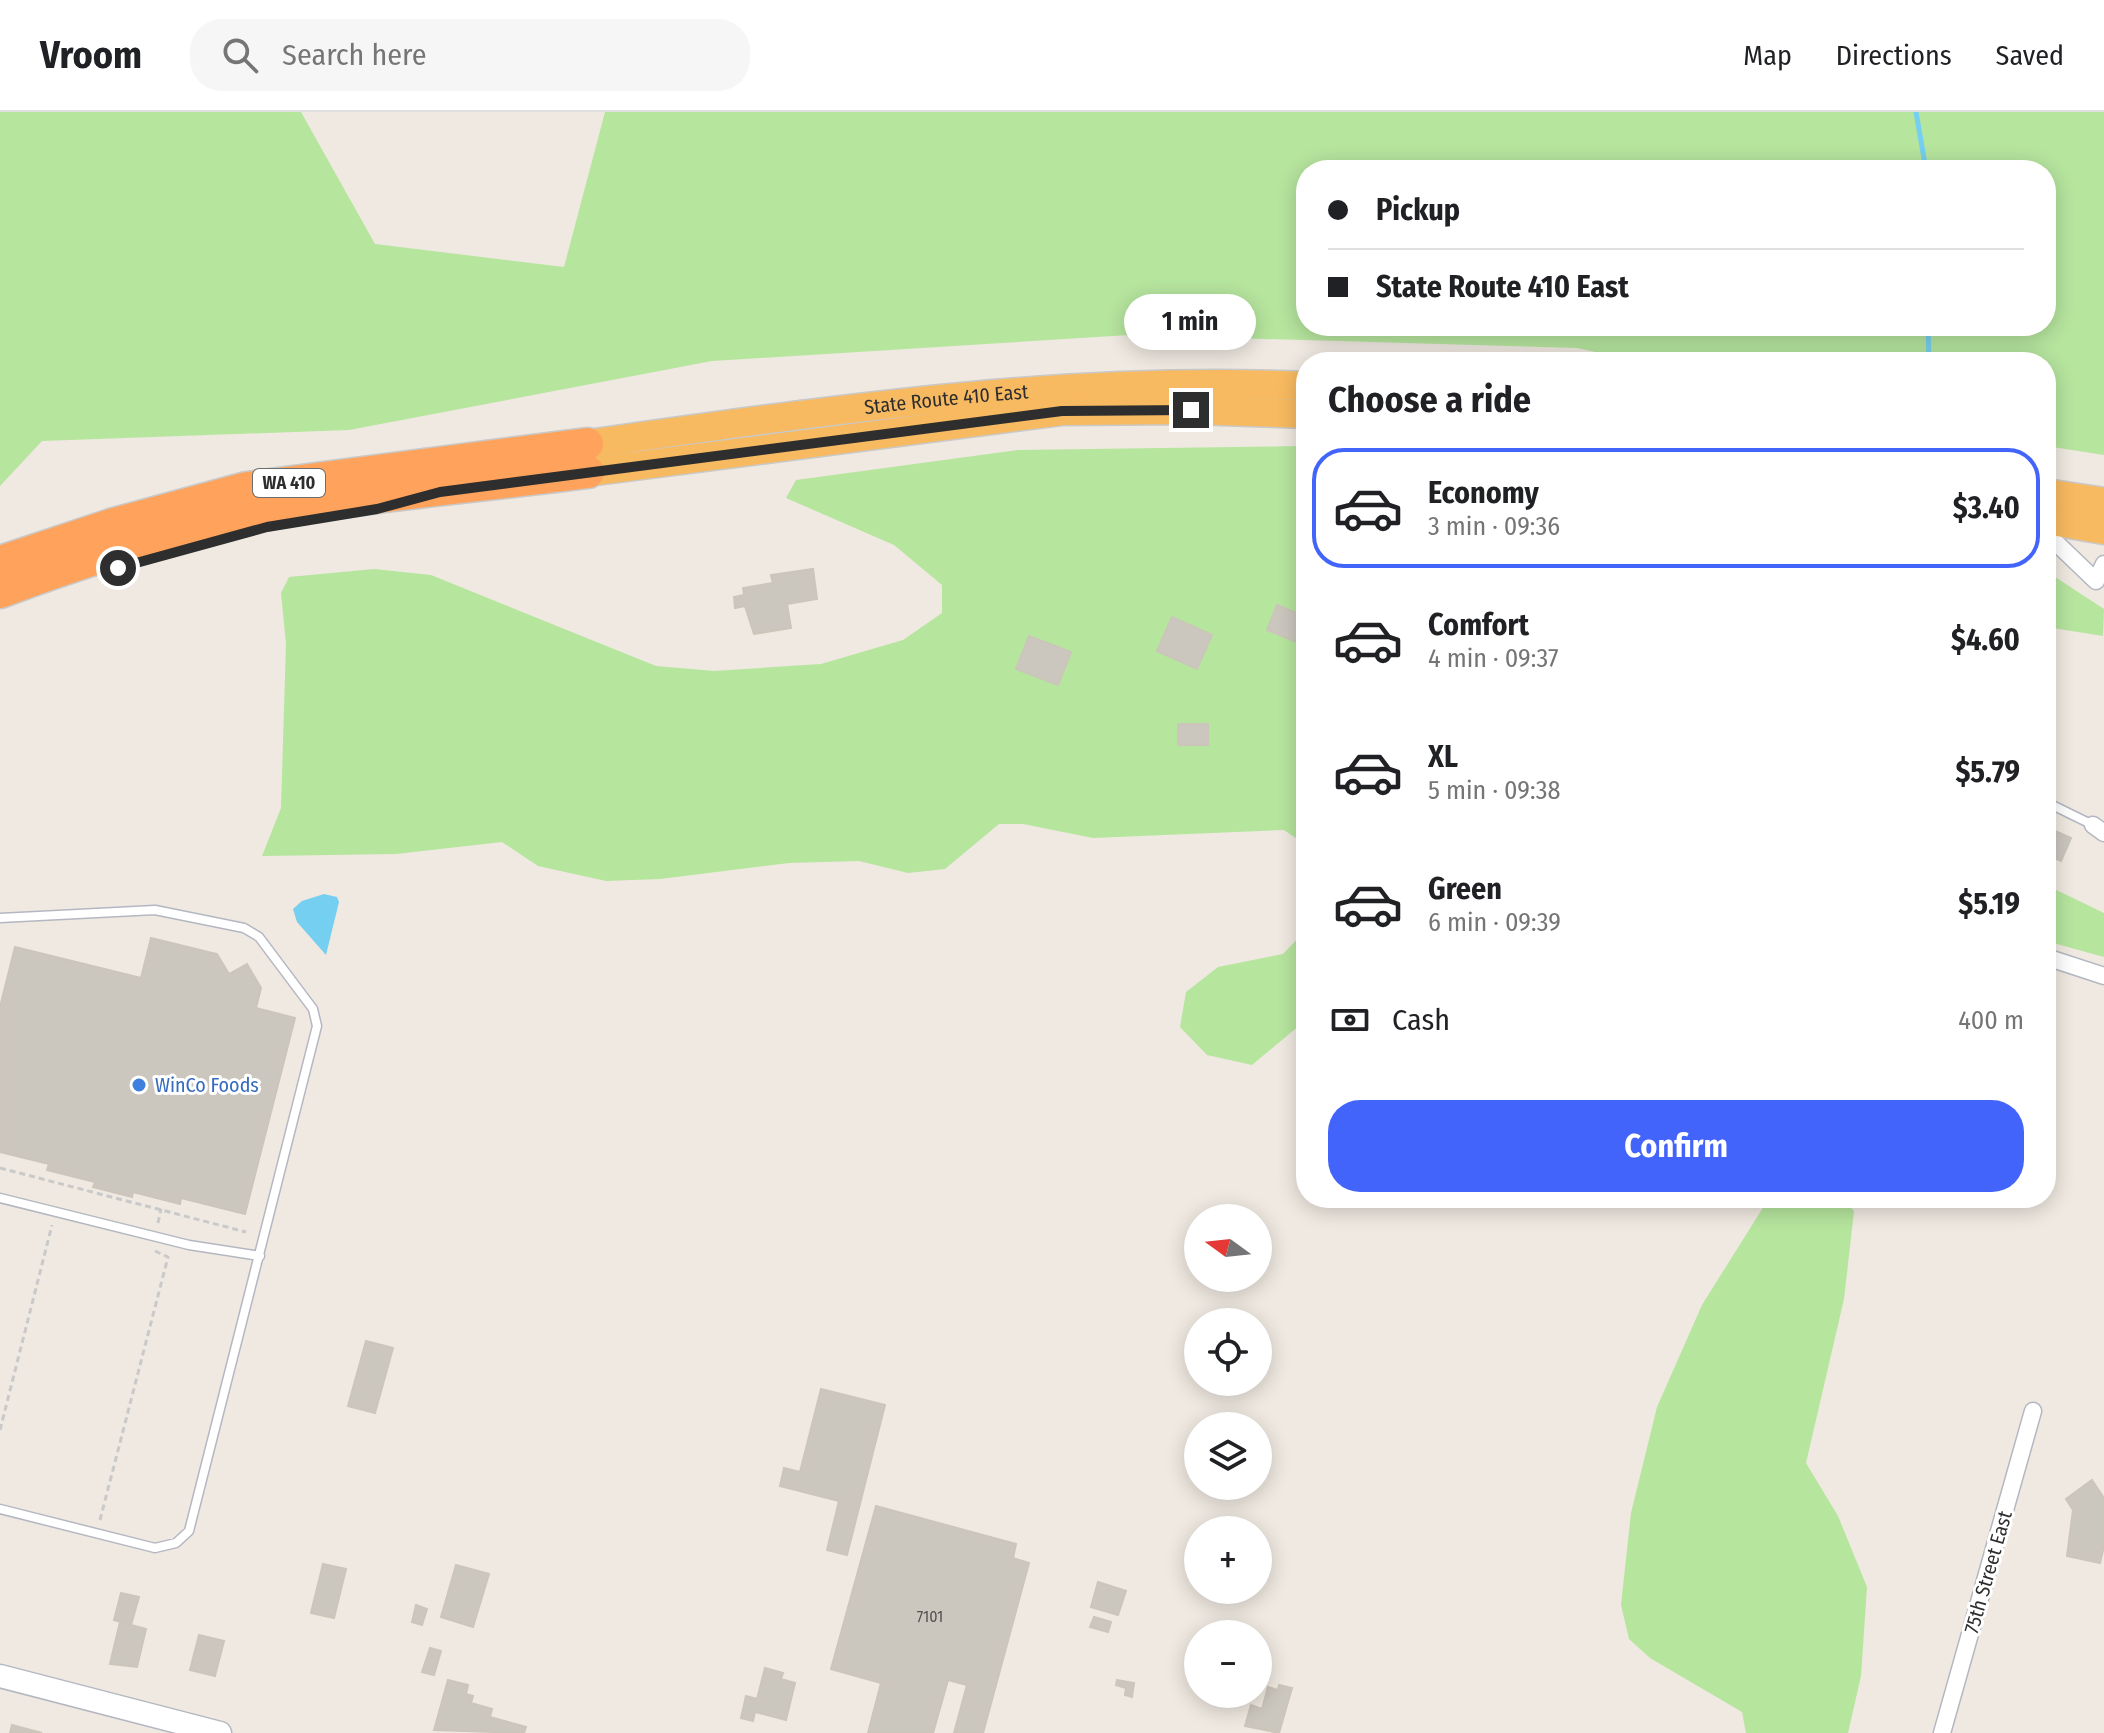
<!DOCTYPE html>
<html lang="en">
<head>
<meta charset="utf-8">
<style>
  :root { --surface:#fff; --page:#f6f6f6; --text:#202124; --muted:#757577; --line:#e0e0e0; --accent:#4264fb }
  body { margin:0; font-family:"Fira Sans Condensed",sans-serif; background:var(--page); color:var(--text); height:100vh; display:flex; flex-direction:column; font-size:30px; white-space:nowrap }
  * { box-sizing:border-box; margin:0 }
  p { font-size:26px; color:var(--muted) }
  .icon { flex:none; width:44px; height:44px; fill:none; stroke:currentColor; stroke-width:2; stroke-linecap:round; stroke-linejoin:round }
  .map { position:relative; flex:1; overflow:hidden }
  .panel { position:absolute; left:1296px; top:240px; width:760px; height:856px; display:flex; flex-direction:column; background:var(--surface); border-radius:32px; box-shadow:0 4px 20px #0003 }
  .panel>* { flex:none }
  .hud { position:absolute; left:1296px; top:48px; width:760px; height:176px; border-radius:32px; box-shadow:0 4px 20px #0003; display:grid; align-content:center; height:176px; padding:0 32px; background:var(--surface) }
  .needle { width:52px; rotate:285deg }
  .tools { position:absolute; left:1184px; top:1092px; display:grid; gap:16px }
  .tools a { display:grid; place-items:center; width:88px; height:88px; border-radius:50%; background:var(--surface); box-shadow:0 4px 20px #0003; font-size:40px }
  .end { position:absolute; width:36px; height:36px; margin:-18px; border:10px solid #2e2e2e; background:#fff; box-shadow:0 0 0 4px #fff }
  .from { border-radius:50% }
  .bubble { position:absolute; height:56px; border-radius:28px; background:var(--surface); box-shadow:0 4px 20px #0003; font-size:26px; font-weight:700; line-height:56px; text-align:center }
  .hud b { display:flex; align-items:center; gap:28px; height:76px; font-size:30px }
  .hud b+b { border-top:2px solid var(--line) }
  .hud i { width:20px; height:20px; background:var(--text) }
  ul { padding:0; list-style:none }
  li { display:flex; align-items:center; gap:24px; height:120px; margin:0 16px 12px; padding:0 16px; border:4px solid transparent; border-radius:32px }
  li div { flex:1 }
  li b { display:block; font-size:30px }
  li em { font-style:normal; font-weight:700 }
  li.active { border-color:var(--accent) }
  li>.icon { width:72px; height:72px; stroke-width:1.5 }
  h2 { padding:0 32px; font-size:36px; line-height:96px }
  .pay { display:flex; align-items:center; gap:20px; height:88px; padding:0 32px; font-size:30px }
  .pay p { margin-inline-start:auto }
  .primary-button { display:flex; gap:16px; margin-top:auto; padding:16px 32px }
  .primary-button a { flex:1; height:92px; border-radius:32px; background:var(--accent); color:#fff; font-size:32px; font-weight:700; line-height:92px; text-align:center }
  header { display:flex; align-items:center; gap:48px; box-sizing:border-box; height:112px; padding:0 40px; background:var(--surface); border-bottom:2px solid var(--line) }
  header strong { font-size:38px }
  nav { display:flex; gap:44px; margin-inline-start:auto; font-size:28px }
  .search { width:560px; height:72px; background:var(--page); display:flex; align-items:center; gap:20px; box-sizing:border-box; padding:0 28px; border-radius:32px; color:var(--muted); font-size:30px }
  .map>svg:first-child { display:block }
</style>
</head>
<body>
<header>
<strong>Vroom</strong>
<div class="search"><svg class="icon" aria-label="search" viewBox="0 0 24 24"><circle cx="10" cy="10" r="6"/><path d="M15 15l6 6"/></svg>Search here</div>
<nav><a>Map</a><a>Directions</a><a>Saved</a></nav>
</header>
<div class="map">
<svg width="2104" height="1621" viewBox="0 0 2104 1621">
  <rect width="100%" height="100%" fill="#efe9e1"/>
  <!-- green -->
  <path fill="#b6e59e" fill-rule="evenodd" d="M 0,0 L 301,0 L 375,132 L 564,155 L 605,0 L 2104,0 L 2104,343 L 2046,334 L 2046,250 L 1642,250 L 1577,236 L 1129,223 L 712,249 L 349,318 L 42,329 L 0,374 ZM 1306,58 L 2046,58 L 2046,214 L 1306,214 Z
    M 1306,334 L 1306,733 L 1284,718 L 1093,726 L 1023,712 L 999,712 L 945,757 L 908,761 L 859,749 L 789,751 L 660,767 L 606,769 L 538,754 L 502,730 L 396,742 L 262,744 L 281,696 L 286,532 L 281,481 L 289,465 L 374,457 L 431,463 L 656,554 L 714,559 L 821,552 L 903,528 L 942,501 L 942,473 L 894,433 L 786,386 L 796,368 L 1018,338 Z
    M 2046,459 L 2104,497 L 2103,524 L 2046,515 Z
    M 2046,773 L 2104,801 L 2104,845 L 2046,829 Z
    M 1306,818 L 1306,908 L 1252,953 L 1207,943 L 1180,915 L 1186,880 L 1218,855 L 1283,842 Z
    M 1769,1086 L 1843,1086 L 1854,1099 L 1844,1187 L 1806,1351 L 1838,1404 L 1867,1475 L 1861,1564 L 1848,1621 L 1746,1621 L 1742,1600 L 1650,1546 L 1629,1527 L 1621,1493 L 1631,1401 L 1657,1295 L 1702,1193 Z"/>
  <!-- water -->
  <path fill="#75cff0" d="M 324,782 L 337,785 L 339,790 L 326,843 L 297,810 L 293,797 L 302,789 Z"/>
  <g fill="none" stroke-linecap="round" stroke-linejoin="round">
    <!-- stream -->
    <path stroke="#75cff0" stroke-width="5" d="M 1916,0 L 1926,58
      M 1928,214 L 1929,250"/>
  </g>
  <!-- building -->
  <path fill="#cbc7bf" stroke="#cbc5ba" stroke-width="2" d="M 813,457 L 817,487 L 787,492 L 791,516 L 754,522 L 745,494 L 735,496 L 734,485 L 744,483 L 743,476 L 773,471 L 771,463 Z
    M 1277,493 L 1306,505 L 1299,531 L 1267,518 Z
    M 1172,505 L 1212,523 L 1197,557 L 1157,539 Z
    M 1029,524 L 1071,540 L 1058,573 L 1016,557 Z
    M 1178,612 L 1208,612 L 1208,633 L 1178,633 Z
    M 2046,715 L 2071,726 L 2061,749 L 2052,745 L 2051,749 L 2046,747 Z
    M 151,826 L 217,842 L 229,862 L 247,852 L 261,876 L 256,896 L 295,906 L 245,1102 L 181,1086 L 180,1092 L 133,1080 L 132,1085 L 93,1075 L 95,1070 L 47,1058 L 49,1052 L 0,1040 L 0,895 L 15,835 L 141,866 Z
    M 366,1229 L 393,1236 L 375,1301 L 348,1294 Z
    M 821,1277 L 885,1293 L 847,1443 L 827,1438 L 839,1389 L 780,1374 L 784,1356 L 800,1360 Z
    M 2092,1368 L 2104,1386 L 2104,1434 L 2100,1451 L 2067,1444 L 2073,1398 L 2066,1387 Z
    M 876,1394 L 1016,1432 L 1013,1446 L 1029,1451 L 983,1621 L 954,1621 L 967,1573 L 948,1568 L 933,1621 L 868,1621 L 881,1571 L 831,1557 Z
    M 323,1452 L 346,1457 L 334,1506 L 311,1501 Z
    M 456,1453 L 489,1462 L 473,1515 L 441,1505 Z
    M 1098,1470 L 1126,1479 L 1118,1503 L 1091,1495 Z
    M 121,1481 L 139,1485 L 131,1513 L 114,1508 Z
    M 416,1493 L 427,1497 L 422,1513 L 412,1510 Z
    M 1094,1505 L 1111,1510 L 1108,1520 L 1090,1515 Z
    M 120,1510 L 146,1517 L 137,1555 L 110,1552 Z
    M 199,1523 L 224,1529 L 215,1564 L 190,1558 Z
    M 430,1536 L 441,1539 L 434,1563 L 422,1560 Z
    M 765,1556 L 783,1561 L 781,1567 L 795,1571 L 786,1608 L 755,1600 L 753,1609 L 741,1606 L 746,1584 L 757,1587 Z
    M 448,1568 L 468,1573 L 466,1582 L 473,1584 L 471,1591 L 492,1597 L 490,1605 L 526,1615 L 524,1621 L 434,1618 Z
    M 1117,1568 L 1134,1571 L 1132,1585 L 1125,1583 L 1126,1576 L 1116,1573 Z
    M 1279,1573 L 1292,1576 L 1279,1621 L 1245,1614 L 1251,1593 L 1262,1597 L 1268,1575 L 1278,1578 Z
    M 12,1613 L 42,1621 L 10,1621 Z"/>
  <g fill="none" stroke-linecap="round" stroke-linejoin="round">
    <!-- service casing -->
    <g stroke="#b4b7c1" stroke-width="11">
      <path id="service" d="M 2046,690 L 2093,713
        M 0,806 L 155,798 L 244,816 L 259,825 L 313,897 L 317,914 L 189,1419 L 176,1431 L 155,1436 L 0,1397
        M 0,1086 L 189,1133 L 260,1144"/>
    </g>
    <!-- minor casing -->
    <g stroke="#b4b7c1" stroke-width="19">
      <path id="minor" d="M 2046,421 L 2096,469 L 2104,452
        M 2093,713 L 2104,721
        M 2046,845 L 2104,864
        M 1942,1621 L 2033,1299"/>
    </g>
    <!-- tertiary casing -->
    <g stroke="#b4b7c1" stroke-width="25">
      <path id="tertiary" d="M 0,1564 L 220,1621"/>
    </g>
    <!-- trunk casing -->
    <g stroke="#c9c9c9" stroke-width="31">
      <g id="trunk">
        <path id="s1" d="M 587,332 C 825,299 1065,263 1306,274"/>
        <path d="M 588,360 L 1062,299 L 1191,298 L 1306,302"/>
        <path d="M 2046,381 L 2104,390"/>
        <path d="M 2046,408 L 2104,418"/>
      </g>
    </g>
    <!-- motorway casing -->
    <g stroke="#c9c9c9" stroke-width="35">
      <path id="motorway" d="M 0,450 L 111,413 L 247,376 L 587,332
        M 0,480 C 64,456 130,434 197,417 C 324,386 458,377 588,360"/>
    </g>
    <!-- path -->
    <path stroke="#c9c9c9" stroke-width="3" stroke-dasharray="6 4" stroke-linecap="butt" d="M 0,1056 L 246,1120
      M 158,1111 L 161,1097
      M 0,1318 L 52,1113
      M 100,1408 L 168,1145 L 155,1139"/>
    <!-- service -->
    <use href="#service" stroke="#fff" stroke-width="8"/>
    <!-- minor -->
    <use href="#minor" stroke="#fff" stroke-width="16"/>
    <!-- tertiary -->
    <use href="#tertiary" stroke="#fff" stroke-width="22"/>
    <!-- trunk -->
    <use href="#trunk" stroke="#f8ba60" stroke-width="28"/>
    <!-- motorway -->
    <use href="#motorway" stroke="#ffa35c" stroke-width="32"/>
  </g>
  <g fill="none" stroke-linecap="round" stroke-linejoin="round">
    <!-- route -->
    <path stroke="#2e2e2e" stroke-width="10" d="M 118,456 L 267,415 L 377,397 L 440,380 L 1062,299 L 1191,298"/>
  </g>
  <!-- markers -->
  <circle fill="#3f7fe0" stroke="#fff" stroke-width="3" cx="139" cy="973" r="8"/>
  <g text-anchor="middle" stroke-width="6" stroke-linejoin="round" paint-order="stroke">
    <!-- number labels -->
    <g font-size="16" fill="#555452">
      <text x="930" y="1510">7101</text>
    </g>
    <!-- shield labels -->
    <rect fill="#fff" stroke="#6d6d6d" stroke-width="2" x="253" y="357" width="72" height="28" rx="6"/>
    <g font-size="18" font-weight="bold" fill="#2e2e2e">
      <text x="289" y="377">WA 410</text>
    </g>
    <!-- street labels -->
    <g font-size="20" fill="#2e2e2e" stroke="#fff">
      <text dy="7" stroke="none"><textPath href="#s1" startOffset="362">State Route 410 East</textPath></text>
      <text transform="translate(1988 1460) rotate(-74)" y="7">75th Street East</text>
    </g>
    <!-- shop labels -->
    <g font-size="20" fill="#366cbe" stroke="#fff" text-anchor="start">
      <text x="155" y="980">WinCo Foods</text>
    </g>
  </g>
</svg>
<div class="tools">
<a><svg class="needle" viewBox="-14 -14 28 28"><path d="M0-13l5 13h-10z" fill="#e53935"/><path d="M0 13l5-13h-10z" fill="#757577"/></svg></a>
<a><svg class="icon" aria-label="locate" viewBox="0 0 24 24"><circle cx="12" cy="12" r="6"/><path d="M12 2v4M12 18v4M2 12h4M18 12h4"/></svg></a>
<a><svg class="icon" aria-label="layers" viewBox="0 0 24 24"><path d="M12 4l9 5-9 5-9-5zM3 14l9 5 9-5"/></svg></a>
<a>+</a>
<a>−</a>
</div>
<i class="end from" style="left:118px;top:456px"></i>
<i class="end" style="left:1191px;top:298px"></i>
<div class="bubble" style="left:1124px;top:182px;width:132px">1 min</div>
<div class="hud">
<b><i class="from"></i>Pickup</b>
<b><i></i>State Route 410 East</b>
</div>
<section class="panel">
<h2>Choose a ride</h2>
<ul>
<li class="active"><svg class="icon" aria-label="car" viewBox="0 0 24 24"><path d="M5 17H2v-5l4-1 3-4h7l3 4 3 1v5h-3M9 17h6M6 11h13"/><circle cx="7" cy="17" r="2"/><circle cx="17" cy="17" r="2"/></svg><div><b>Economy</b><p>3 min · 09:36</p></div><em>$3.40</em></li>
<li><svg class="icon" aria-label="car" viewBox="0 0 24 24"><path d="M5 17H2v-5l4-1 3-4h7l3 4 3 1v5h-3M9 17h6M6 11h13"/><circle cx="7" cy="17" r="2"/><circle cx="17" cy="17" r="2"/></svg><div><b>Comfort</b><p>4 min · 09:37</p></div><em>$4.60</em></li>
<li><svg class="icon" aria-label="car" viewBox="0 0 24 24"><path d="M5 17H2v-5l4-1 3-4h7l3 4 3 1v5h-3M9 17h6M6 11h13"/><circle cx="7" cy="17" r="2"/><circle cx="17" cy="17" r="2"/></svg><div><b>XL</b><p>5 min · 09:38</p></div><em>$5.79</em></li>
<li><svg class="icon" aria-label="car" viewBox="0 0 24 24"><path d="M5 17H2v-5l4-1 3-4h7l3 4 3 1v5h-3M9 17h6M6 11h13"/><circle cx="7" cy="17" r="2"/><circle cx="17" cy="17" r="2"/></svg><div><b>Green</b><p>6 min · 09:39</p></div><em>$5.19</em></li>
</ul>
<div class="pay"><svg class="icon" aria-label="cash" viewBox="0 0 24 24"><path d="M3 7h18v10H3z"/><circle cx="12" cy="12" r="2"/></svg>Cash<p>400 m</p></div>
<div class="primary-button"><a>Confirm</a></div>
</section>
</div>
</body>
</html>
